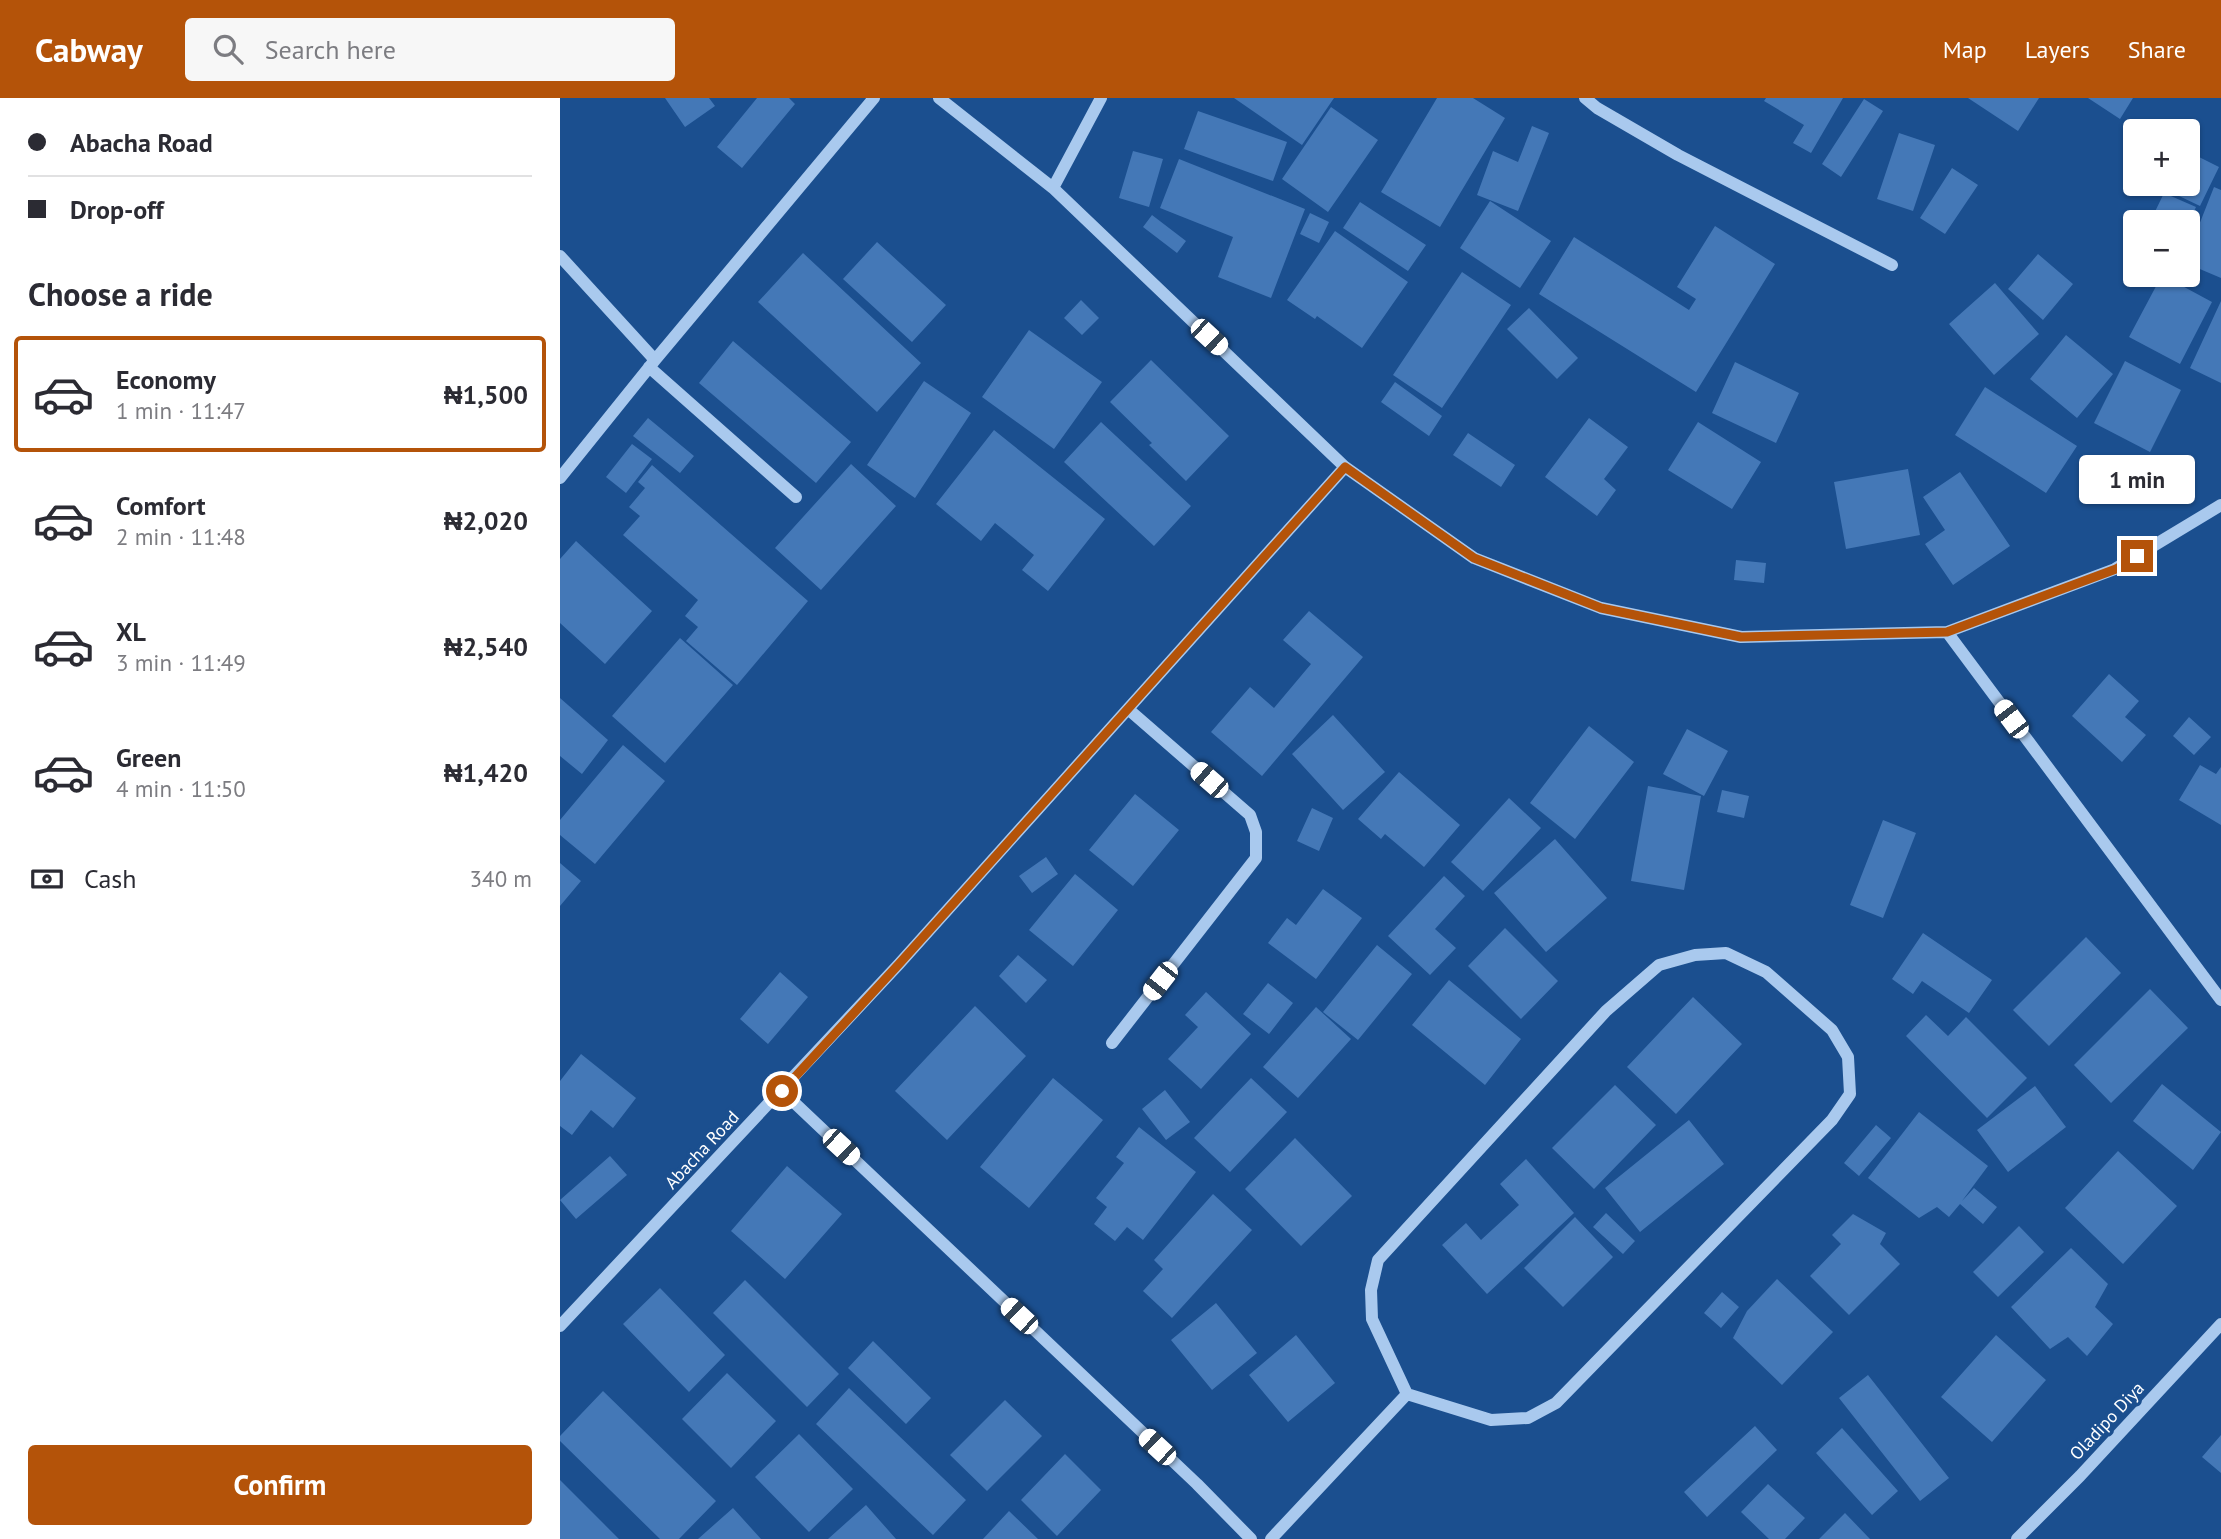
<!DOCTYPE html>
<html lang="en">
<head>
<meta charset="utf-8">
<style>
  :root { --surface:#fff; --page:#f7f7f7; --text:#2b2b33; --muted:#7c7c81; --line:#e1e1e2; --accent:#b45309 }
  body { margin:0; font-family:"PT Sans",sans-serif; background:var(--page); color:var(--text); height:100vh; display:flex; flex-direction:column; font-size:26px; white-space:nowrap }
  * { box-sizing:border-box; margin:0 }
  p { font-size:23px; color:var(--muted) }
  .icon { flex:none; width:38px; height:38px; fill:none; stroke:currentColor; stroke-width:2; stroke-linecap:round; stroke-linejoin:round }
  .map { position:relative; flex:1; overflow:hidden }
  .panel { display:flex; flex-direction:column; background:var(--surface); width:560px }
  .panel>* { flex:none }
  .top-card { display:grid; align-content:center; height:154px; padding:0 28px; background:var(--surface) }
  .tools { position:absolute; left:1563px; top:21px; display:grid; gap:14px }
  .tools a { display:grid; place-items:center; width:77px; height:77px; border-radius:7px; background:var(--surface); box-shadow:0 2px 5px #0004; font-size:35px }
  .end { position:absolute; width:32px; height:32px; margin:-16px; border:9px solid #b45309; background:#fff; box-shadow:0 0 0 4px #fff }
  .from { border-radius:50% }
  .bubble { position:absolute; height:49px; border-radius:7px; background:var(--surface); box-shadow:0 2px 5px #0004; font-size:23px; font-weight:700; line-height:49px; text-align:center }
  .car { position:absolute; width:21px; height:42px; margin:-21px -10px; border-radius:9px; box-shadow:0 0 5px 2px #0007; background:linear-gradient(#fff 24%,#345 0 40%,#fff 0 76%,#345 0 86%,#fff 0) }
  .top-card b { display:flex; align-items:center; gap:24px; height:66px; font-size:26px }
  .top-card b+b { border-top:2px solid var(--line) }
  .top-card i { width:18px; height:18px; background:var(--text) }
  ul { padding:0; list-style:none }
  li { display:flex; align-items:center; gap:21px; height:116px; margin:0 14px 10px; padding:0 14px; border:4px solid transparent; border-radius:7px }
  li div { flex:1 }
  li b { display:block; font-size:26px }
  li em { font-style:normal; font-weight:700 }
  li.current { border-color:var(--accent) }
  li>.icon { width:63px; height:63px; stroke-width:1.5 }
  h2 { padding:0 28px; font-size:32px; line-height:84px }
  .pay { display:flex; align-items:center; gap:18px; height:77px; padding:0 28px; font-size:26px }
  .pay p { margin-inline-start:auto }
  .action { display:flex; gap:14px; margin-top:auto; padding:14px 28px }
  .action a { flex:1; height:80px; border-radius:7px; background:var(--accent); color:#fff; font-size:28px; font-weight:700; line-height:80px; text-align:center }
  header { display:flex; align-items:center; gap:42px; box-sizing:border-box; height:98px; padding:0 35px; background:var(--accent); color:#fff }
  header strong { font-size:33px }
  nav { display:flex; gap:38px; margin-inline-start:auto; font-size:24px }
  .search { width:490px; height:63px; background:var(--page); display:flex; align-items:center; gap:18px; box-sizing:border-box; padding:0 24px; border-radius:7px; color:var(--muted); font-size:26px }
  main { display:flex; flex:1; min-height:0 }
  .map>svg:first-child { display:block }
</style>
</head>
<body>
<header>
<strong>Cabway</strong>
<div class="search"><svg class="icon" aria-label="search" viewBox="0 0 24 24"><circle cx="10" cy="10" r="6"/><path d="M15 15l6 6"/></svg>Search here</div>
<nav><a>Map</a><a>Layers</a><a>Share</a></nav>
</header>
<main>
<section class="panel">
<div class="top-card">
<b><i class="from"></i>Abacha Road</b>
<b><i></i>Drop-off</b>
</div>
<h2>Choose a ride</h2>
<ul>
<li class="current"><svg class="icon" aria-label="car" viewBox="0 0 24 24"><path d="M5 17H2v-5l4-1 3-4h7l3 4 3 1v5h-3M9 17h6M6 11h13"/><circle cx="7" cy="17" r="2"/><circle cx="17" cy="17" r="2"/></svg><div><b>Economy</b><p>1 min · 11:47</p></div><em>₦1,500</em></li>
<li><svg class="icon" aria-label="car" viewBox="0 0 24 24"><path d="M5 17H2v-5l4-1 3-4h7l3 4 3 1v5h-3M9 17h6M6 11h13"/><circle cx="7" cy="17" r="2"/><circle cx="17" cy="17" r="2"/></svg><div><b>Comfort</b><p>2 min · 11:48</p></div><em>₦2,020</em></li>
<li><svg class="icon" aria-label="car" viewBox="0 0 24 24"><path d="M5 17H2v-5l4-1 3-4h7l3 4 3 1v5h-3M9 17h6M6 11h13"/><circle cx="7" cy="17" r="2"/><circle cx="17" cy="17" r="2"/></svg><div><b>XL</b><p>3 min · 11:49</p></div><em>₦2,540</em></li>
<li><svg class="icon" aria-label="car" viewBox="0 0 24 24"><path d="M5 17H2v-5l4-1 3-4h7l3 4 3 1v5h-3M9 17h6M6 11h13"/><circle cx="7" cy="17" r="2"/><circle cx="17" cy="17" r="2"/></svg><div><b>Green</b><p>4 min · 11:50</p></div><em>₦1,420</em></li>
</ul>
<div class="pay"><svg class="icon" aria-label="cash" viewBox="0 0 24 24"><path d="M3 7h18v10H3z"/><circle cx="12" cy="12" r="2"/></svg>Cash<p>340 m</p></div>
<div class="action"><a>Confirm</a></div>
</section>
<div class="map">
<svg width="1661" height="1441" viewBox="0 0 1661 1441">
  <rect width="100%" height="100%" fill="#1b4f8f"/>
  <!-- building -->
  <path fill="#4478b7" d="M 105,0 L 149,0 L 155,8 L 125,29 Z
    M 197,0 L 229,0 L 235,6 L 182,70 L 157,49 Z
    M 674,0 L 774,0 L 742,47 Z
    M 877,0 L 913,0 L 945,20 L 880,129 L 821,94 Z
    M 1206,0 L 1283,0 L 1251,55 L 1233,45 L 1244,27 L 1204,3 Z
    M 1408,0 L 1479,0 L 1458,33 Z
    M 1528,0 L 1573,0 L 1560,21 Z
    M 1304,1 L 1323,13 L 1281,79 L 1262,66 Z
    M 771,9 L 818,42 L 768,114 L 722,81 Z
    M 638,13 L 727,44 L 713,83 L 624,51 Z
    M 972,28 L 989,35 L 958,113 L 917,97 L 933,53 L 958,64 Z
    M 1339,35 L 1375,47 L 1353,113 L 1317,101 Z
    M 573,53 L 603,61 L 589,109 L 559,100 Z
    M 1637,58 L 1659,69 L 1640,108 L 1617,97 L 1623,86 L 1628,86 L 1628,76 Z
    M 619,61 L 745,111 L 711,200 L 658,179 L 673,139 L 600,110 Z
    M 1392,70 L 1418,87 L 1385,136 L 1360,120 Z
    M 1654,89 L 1661,92 L 1661,180 L 1628,166 L 1628,155 Z
    M 1604,95 L 1636,109 L 1629,124 L 1590,124 Z
    M 930,103 L 991,143 L 960,190 L 900,150 Z
    M 800,104 L 866,147 L 848,173 L 783,130 Z
    M 750,115 L 769,124 L 759,145 L 740,136 Z
    M 592,117 L 626,143 L 617,155 L 583,129 Z
    M 1155,128 L 1215,166 L 1136,294 L 979,196 L 1014,139 L 1129,212 L 1136,201 L 1117,189 Z
    M 775,133 L 848,184 L 802,250 L 757,218 L 755,221 L 727,202 Z
    M 317,144 L 386,207 L 352,244 L 283,181 Z
    M 243,155 L 361,265 L 317,314 L 198,204 Z
    M 1478,156 L 1513,186 L 1483,222 L 1448,191 Z
    M 902,174 L 951,207 L 882,310 L 833,277 Z
    M 1602,177 L 1652,204 L 1620,266 L 1569,239 Z
    M 1435,185 L 1479,236 L 1434,277 L 1389,226 Z
    M 521,202 L 539,220 L 522,237 L 504,220 Z
    M 1661,203 L 1661,285 L 1630,270 Z
    M 969,210 L 1018,260 L 997,281 L 947,231 Z
    M 469,232 L 542,284 L 494,351 L 422,299 Z
    M 1506,237 L 1553,276 L 1517,320 L 1470,281 Z
    M 173,243 L 291,344 L 256,385 L 139,285 Z
    M 591,262 L 669,338 L 626,383 L 589,347 L 592,345 L 550,304 Z
    M 1565,263 L 1621,292 L 1590,354 L 1534,325 Z
    M 1175,264 L 1239,295 L 1216,345 L 1152,315 Z
    M 364,283 L 411,315 L 355,400 L 307,367 Z
    M 835,284 L 882,318 L 869,338 L 821,304 Z
    M 1425,289 L 1517,348 L 1486,395 L 1395,337 Z
    M 88,320 L 134,358 L 120,375 L 73,338 Z
    M 1029,320 L 1068,349 L 1044,381 L 1056,392 L 1037,418 L 985,379 Z
    M 541,324 L 631,408 L 594,448 L 504,364 Z
    M 1138,324 L 1201,364 L 1172,411 L 1108,372 Z
    M 434,332 L 545,421 L 488,493 L 462,472 L 474,457 L 435,425 L 421,443 L 376,406 Z
    M 908,335 L 955,367 L 941,389 L 893,357 Z
    M 72,346 L 92,361 L 66,395 L 46,379 Z
    M 291,366 L 336,408 L 261,492 L 215,450 Z
    M 92,367 L 248,503 L 177,587 L 126,543 L 138,529 L 125,518 L 138,502 L 63,437 L 80,418 L 69,409 L 85,390 L 78,384 Z
    M 1348,371 L 1360,437 L 1286,451 L 1274,384 Z
    M 1400,374 L 1450,448 L 1393,487 L 1365,446 L 1385,432 L 1363,399 Z
    M 16,443 L 92,513 L 45,566 L 0,525 L 0,461 Z
    M 1176,462 L 1206,465 L 1204,485 L 1174,482 Z
    M 749,513 L 803,559 L 702,678 L 651,634 L 690,589 L 714,610 L 751,566 L 723,542 Z
    M 120,540 L 173,587 L 105,665 L 52,618 Z
    M 1549,576 L 1579,603 L 1565,619 L 1586,637 L 1562,664 L 1512,618 Z
    M 0,600 L 48,642 L 22,676 L 0,658 Z
    M 773,617 L 825,674 L 783,712 L 732,656 Z
    M 1629,619 L 1651,639 L 1634,657 L 1613,638 Z
    M 1029,628 L 1074,664 L 1015,741 L 970,705 Z
    M 1127,631 L 1168,653 L 1144,698 L 1103,676 Z
    M 63,647 L 105,683 L 35,766 L 0,737 L 0,722 Z
    M 1640,667 L 1656,676 L 1661,669 L 1661,727 L 1619,702 Z
    M 839,674 L 900,727 L 864,769 L 825,736 L 821,741 L 798,721 Z
    M 1088,688 L 1141,698 L 1124,792 L 1071,783 Z
    M 1162,692 L 1189,698 L 1184,720 L 1157,714 Z
    M 575,696 L 619,732 L 573,788 L 529,752 Z
    M 949,700 L 981,730 L 923,793 L 891,764 Z
    M 752,710 L 773,720 L 759,753 L 737,743 Z
    M 1323,722 L 1356,735 L 1323,820 L 1290,807 Z
    M 995,741 L 1047,800 L 986,854 L 934,795 Z
    M 486,759 L 498,776 L 472,795 L 459,778 Z
    M 0,765 L 21,783 L 0,808 Z
    M 515,776 L 558,812 L 513,868 L 469,832 Z
    M 884,778 L 905,798 L 875,831 L 896,850 L 870,877 L 828,838 Z
    M 763,791 L 802,820 L 756,881 L 708,845 L 727,820 L 736,827 Z
    M 945,830 L 998,883 L 961,921 L 908,868 Z
    M 1363,835 L 1432,882 L 1409,915 L 1362,883 L 1353,896 L 1332,881 Z
    M 1526,839 L 1561,875 L 1489,948 L 1453,912 Z
    M 817,847 L 852,876 L 798,942 L 763,914 Z
    M 458,857 L 487,882 L 466,905 L 439,878 Z
    M 220,874 L 248,899 L 208,946 L 180,921 Z
    M 889,882 L 961,941 L 925,987 L 852,927 Z
    M 708,885 L 733,905 L 709,936 L 683,916 Z
    M 1590,891 L 1628,930 L 1551,1005 L 1514,967 Z
    M 646,894 L 691,936 L 641,991 L 608,961 L 638,929 L 625,917 Z
    M 1133,899 L 1182,946 L 1116,1016 L 1067,969 Z
    M 415,908 L 466,958 L 387,1042 L 335,993 Z
    M 756,909 L 791,941 L 738,1000 L 703,969 Z
    M 1366,917 L 1388,938 L 1406,919 L 1467,980 L 1427,1020 L 1346,938 Z
    M 21,956 L 76,1000 L 53,1030 L 31,1012 L 12,1037 L 0,1028 L 0,983 Z
    M 493,980 L 543,1022 L 469,1110 L 420,1069 Z
    M 691,980 L 727,1014 L 670,1074 L 634,1040 Z
    M 1602,986 L 1661,1034 L 1633,1072 L 1573,1023 Z
    M 1055,987 L 1096,1027 L 1034,1091 L 992,1050 Z
    M 1475,988 L 1506,1029 L 1448,1074 L 1417,1032 Z
    M 605,992 L 630,1024 L 606,1042 L 582,1011 Z
    M 1359,1014 L 1428,1068 L 1402,1103 L 1414,1090 L 1437,1109 L 1423,1126 L 1400,1106 L 1389,1119 L 1377,1109 L 1359,1120 L 1308,1080 Z
    M 1129,1022 L 1164,1066 L 1080,1134 L 1045,1090 Z
    M 1316,1027 L 1331,1040 L 1299,1078 L 1284,1065 Z
    M 579,1029 L 636,1074 L 583,1142 L 567,1129 L 555,1143 L 534,1126 L 547,1109 L 536,1100 L 564,1065 L 556,1059 Z
    M 735,1040 L 792,1098 L 741,1148 L 685,1091 Z
    M 1558,1053 L 1617,1108 L 1563,1166 L 1505,1110 Z
    M 50,1058 L 67,1077 L 16,1121 L 0,1102 Z
    M 966,1061 L 1014,1115 L 927,1196 L 882,1147 L 906,1125 L 921,1142 L 959,1107 L 940,1086 Z
    M 227,1068 L 282,1116 L 225,1181 L 171,1133 Z
    M 653,1096 L 692,1132 L 612,1220 L 583,1193 L 603,1171 L 594,1162 Z
    M 1046,1115 L 1075,1143 L 1063,1156 L 1033,1129 Z
    M 1293,1116 L 1326,1135 L 1320,1146 L 1340,1166 L 1289,1217 L 1250,1178 L 1281,1146 L 1272,1137 Z
    M 1015,1119 L 1053,1159 L 1003,1209 L 964,1170 Z
    M 1459,1128 L 1484,1154 L 1438,1199 L 1413,1174 Z
    M 1511,1150 L 1548,1186 L 1535,1209 L 1553,1226 L 1527,1258 L 1508,1239 L 1490,1251 L 1451,1209 Z
    M 1217,1181 L 1273,1234 L 1222,1287 L 1173,1240 L 1187,1213 Z
    M 185,1182 L 279,1276 L 247,1309 L 153,1215 Z
    M 100,1190 L 165,1257 L 129,1294 L 63,1226 Z
    M 1162,1194 L 1179,1209 L 1161,1230 L 1144,1215 Z
    M 656,1205 L 697,1255 L 652,1292 L 611,1242 Z
    M 736,1237 L 775,1285 L 728,1324 L 689,1277 Z
    M 1436,1237 L 1486,1282 L 1432,1344 L 1381,1299 Z
    M 313,1243 L 371,1300 L 346,1326 L 288,1270 Z
    M 167,1275 L 216,1323 L 171,1370 L 122,1321 Z
    M 1308,1277 L 1389,1380 L 1360,1403 L 1279,1300 Z
    M 289,1290 L 406,1402 L 373,1437 L 256,1326 Z
    M 43,1293 L 156,1403 L 119,1441 L 100,1441 L 0,1343 L 0,1338 Z
    M 445,1302 L 482,1338 L 427,1393 L 390,1357 Z
    M 1195,1328 L 1217,1352 L 1147,1419 L 1124,1394 Z
    M 1282,1330 L 1338,1393 L 1312,1417 L 1256,1355 Z
    M 239,1336 L 293,1391 L 249,1434 L 195,1379 Z
    M 1661,1337 L 1661,1375 L 1642,1359 Z
    M 505,1356 L 541,1392 L 497,1438 L 461,1402 Z
    M 0,1382 L 59,1441 L 0,1441 Z
    M 1208,1386 L 1245,1420 L 1225,1441 L 1209,1441 L 1181,1414 Z
    M 306,1407 L 336,1441 L 268,1441 Z
    M 173,1410 L 201,1441 L 138,1441 Z
    M 449,1413 L 478,1441 L 423,1441 Z
    M 1285,1415 L 1310,1441 L 1259,1441 Z"/>
  <g fill="none" stroke-linecap="round" stroke-linejoin="round">
    <!-- minor -->
    <path stroke="#a9c9ee" stroke-width="12" d="M 379,0 L 493,90 L 785,369 L 914,460 L 1041,510 L 1181,539 L 1387,534 L 1555,471 L 1661,407
      M 1025,0 L 1037,10 L 1118,57 L 1332,167
      M 493,90 L 541,0
      M 0,158 L 95,262
      M 89,269 L 236,399
      M 0,380 L 95,262 L 314,0
      M 1387,534 L 1661,902
      M 1166,855 L 1206,874 L 1272,932 L 1288,959 L 1290,996 L 1272,1022 L 996,1305 L 968,1320 L 931,1322 L 847,1296 L 812,1221 L 811,1192 L 818,1162 L 1046,913 L 1099,867 L 1135,857 Z
      M 552,945 L 696,760 L 696,734 L 690,717 L 568,611
      M 222,993 L 637,1386 L 691,1441
      M 0,1228 L 339,866 L 785,369
      M 711,1441 L 847,1296
      M 1457,1441 L 1520,1378 L 1661,1226"/>
  </g>
  <g fill="none" stroke-linecap="round" stroke-linejoin="round">
    <!-- route -->
    <path stroke="#b45309" stroke-width="9" d="M 222,993 L 339,866 L 785,369 L 914,460 L 1041,510 L 1181,539 L 1387,534 L 1556,471 L 1577,458"/>
  </g>
  <g text-anchor="middle" stroke-width="7" stroke-linejoin="round" paint-order="stroke">
    <!-- street labels -->
    <g font-size="18" fill="#fff" stroke="#1b4f8f">
      <text transform="translate(142 1052) rotate(-47)" y="6">Abacha Road</text>
      <text transform="translate(1547 1323) rotate(-47)" y="6">Oladipo Diya</text>
    </g>
  </g>
</svg>
<div class="tools">
<a>+</a>
<a>−</a>
</div>
<i class="end from" style="left:222px;top:993px"></i>
<i class="end" style="left:1577px;top:458px"></i>
<div class="bubble" style="left:1519px;top:357px;width:116px">1 min</div>
<i class="car" style="left:649px;top:239px;rotate:133deg"></i>
<i class="car" style="left:1451px;top:621px;rotate:323deg"></i>
<i class="car" style="left:649px;top:682px;rotate:311deg"></i>
<i class="car" style="left:600px;top:883px;rotate:218deg"></i>
<i class="car" style="left:281px;top:1049px;rotate:133deg"></i>
<i class="car" style="left:459px;top:1218px;rotate:313deg"></i>
<i class="car" style="left:597px;top:1349px;rotate:313deg"></i>
</div>
</main>
</body>
</html>
